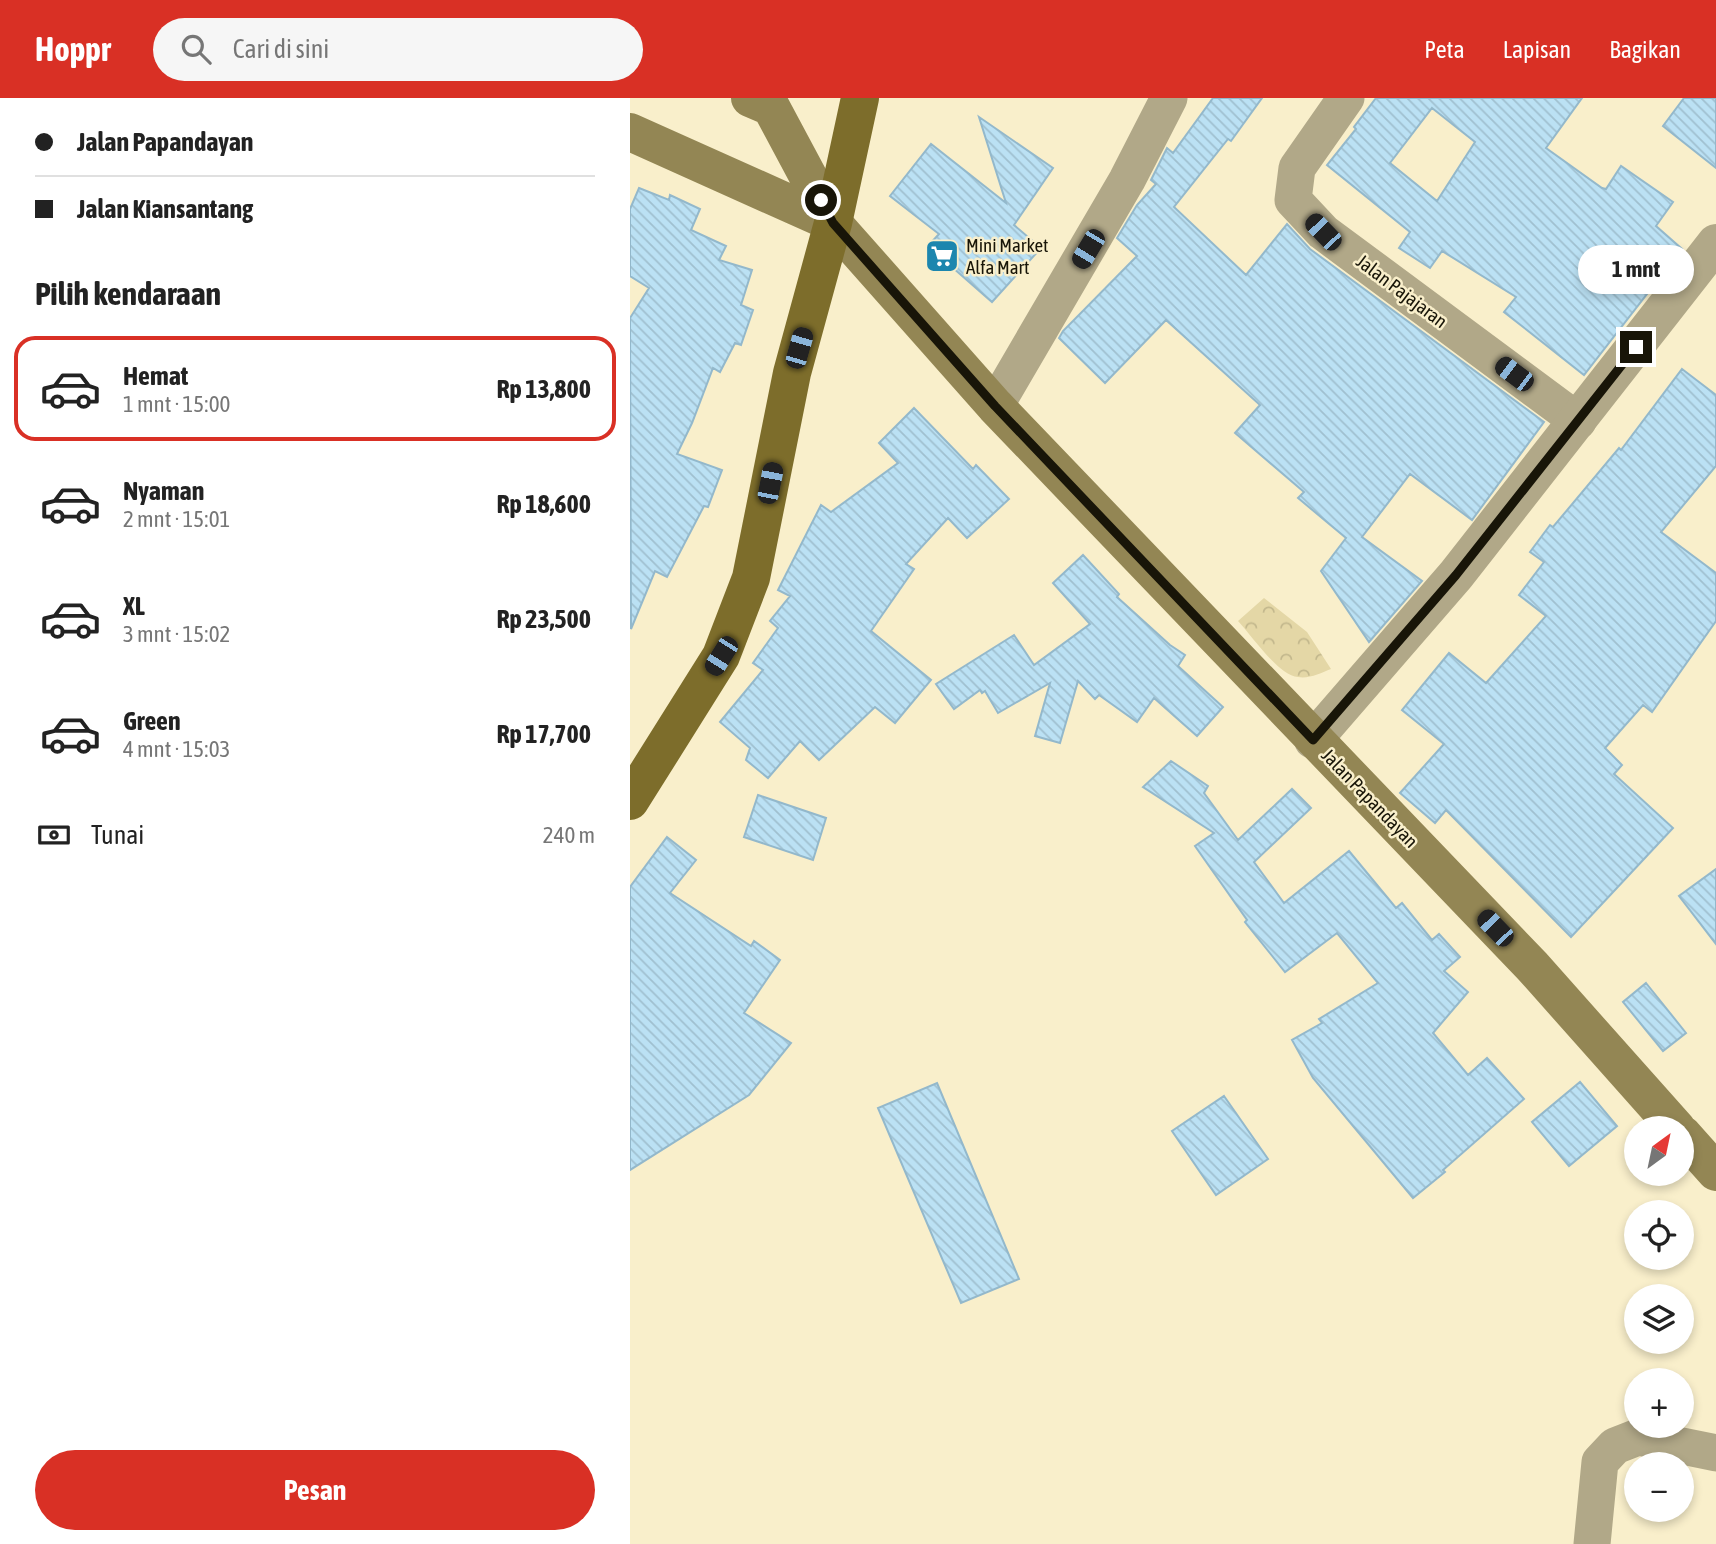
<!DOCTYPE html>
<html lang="id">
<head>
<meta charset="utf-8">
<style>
  :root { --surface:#fff; --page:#f6f6f6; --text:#222; --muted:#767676; --line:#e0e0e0; --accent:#d93025 }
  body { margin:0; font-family:"Asap Condensed",sans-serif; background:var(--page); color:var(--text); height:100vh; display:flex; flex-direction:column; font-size:26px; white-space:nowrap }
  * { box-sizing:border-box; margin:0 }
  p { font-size:23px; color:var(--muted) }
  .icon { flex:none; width:38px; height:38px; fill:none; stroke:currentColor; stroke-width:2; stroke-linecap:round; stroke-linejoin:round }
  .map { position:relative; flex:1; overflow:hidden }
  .side { display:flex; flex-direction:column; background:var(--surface); width:630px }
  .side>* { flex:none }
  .banner { display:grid; align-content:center; height:154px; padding:0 35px; background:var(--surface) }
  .needle { width:46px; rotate:33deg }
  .controls { position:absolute; left:994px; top:1018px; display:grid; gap:14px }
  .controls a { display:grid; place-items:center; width:70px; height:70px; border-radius:50%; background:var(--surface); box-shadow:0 4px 10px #0003; font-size:35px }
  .end { position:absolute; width:32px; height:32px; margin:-16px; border:9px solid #181508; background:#fff; box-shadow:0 0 0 4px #fff }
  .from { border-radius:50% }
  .bubble { position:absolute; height:49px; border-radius:24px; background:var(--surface); box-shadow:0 4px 10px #0003; font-size:23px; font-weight:700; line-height:49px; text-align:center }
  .car { position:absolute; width:21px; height:42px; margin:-21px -10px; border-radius:9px; box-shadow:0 0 5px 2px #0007; background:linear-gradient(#222 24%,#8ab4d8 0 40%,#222 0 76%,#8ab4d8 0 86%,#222 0) }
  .banner b { display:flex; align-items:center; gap:24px; height:66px; font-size:26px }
  .banner b+b { border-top:2px solid var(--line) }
  .banner i { width:18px; height:18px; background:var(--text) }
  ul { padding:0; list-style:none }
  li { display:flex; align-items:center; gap:21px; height:105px; margin:0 14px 10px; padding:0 21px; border:4px solid transparent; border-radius:21px }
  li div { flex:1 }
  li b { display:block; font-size:26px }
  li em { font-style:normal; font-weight:700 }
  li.on { border-color:var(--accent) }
  li>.icon { width:63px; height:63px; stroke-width:1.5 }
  h2 { padding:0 35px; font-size:32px; line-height:84px }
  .pay { display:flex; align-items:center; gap:18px; height:77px; padding:0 35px; font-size:26px }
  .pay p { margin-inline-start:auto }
  .primary-button { display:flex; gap:14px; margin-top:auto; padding:14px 35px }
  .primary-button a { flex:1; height:80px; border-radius:42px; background:var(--accent); color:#fff; font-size:28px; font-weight:700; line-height:80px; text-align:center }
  header { display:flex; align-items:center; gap:42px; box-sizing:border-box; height:98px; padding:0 35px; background:var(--accent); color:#fff }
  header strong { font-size:33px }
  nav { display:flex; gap:38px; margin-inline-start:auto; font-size:24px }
  .search { width:490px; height:63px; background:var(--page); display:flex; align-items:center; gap:18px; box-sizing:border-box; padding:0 24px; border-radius:38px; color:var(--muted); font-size:26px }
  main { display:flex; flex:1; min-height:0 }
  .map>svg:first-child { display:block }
</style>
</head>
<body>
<header>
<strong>Hoppr</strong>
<div class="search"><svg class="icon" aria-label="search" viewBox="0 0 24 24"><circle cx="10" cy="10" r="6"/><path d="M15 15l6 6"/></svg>Cari di sini</div>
<nav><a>Peta</a><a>Lapisan</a><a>Bagikan</a></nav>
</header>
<main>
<section class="side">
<div class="banner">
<b><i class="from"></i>Jalan Papandayan</b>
<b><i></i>Jalan Kiansantang</b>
</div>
<h2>Pilih kendaraan</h2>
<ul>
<li class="on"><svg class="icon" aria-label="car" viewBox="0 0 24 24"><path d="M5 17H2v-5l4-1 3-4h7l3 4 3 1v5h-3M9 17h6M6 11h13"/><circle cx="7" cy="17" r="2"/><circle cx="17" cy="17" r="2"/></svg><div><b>Hemat</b><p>1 mnt · 15:00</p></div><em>Rp 13,800</em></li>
<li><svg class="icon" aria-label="car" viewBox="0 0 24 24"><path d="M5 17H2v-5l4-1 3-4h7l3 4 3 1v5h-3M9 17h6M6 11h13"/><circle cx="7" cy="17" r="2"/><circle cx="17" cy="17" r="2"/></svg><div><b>Nyaman</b><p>2 mnt · 15:01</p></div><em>Rp 18,600</em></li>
<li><svg class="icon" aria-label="car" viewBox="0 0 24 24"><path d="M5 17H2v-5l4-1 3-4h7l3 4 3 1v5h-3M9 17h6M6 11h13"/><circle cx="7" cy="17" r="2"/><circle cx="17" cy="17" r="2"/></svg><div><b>XL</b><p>3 mnt · 15:02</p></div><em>Rp 23,500</em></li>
<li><svg class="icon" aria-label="car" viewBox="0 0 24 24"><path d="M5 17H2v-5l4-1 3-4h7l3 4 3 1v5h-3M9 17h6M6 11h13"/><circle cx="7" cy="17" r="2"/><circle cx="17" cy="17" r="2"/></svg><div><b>Green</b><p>4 mnt · 15:03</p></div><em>Rp 17,700</em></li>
</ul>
<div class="pay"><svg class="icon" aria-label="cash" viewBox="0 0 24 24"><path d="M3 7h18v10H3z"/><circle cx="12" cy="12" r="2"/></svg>Tunai<p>240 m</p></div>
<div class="primary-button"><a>Pesan</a></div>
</section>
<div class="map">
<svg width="1086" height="1446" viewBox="0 0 1086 1446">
  <defs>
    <pattern id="park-crowns" width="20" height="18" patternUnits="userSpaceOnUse" patternTransform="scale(1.75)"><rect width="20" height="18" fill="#e4d7a6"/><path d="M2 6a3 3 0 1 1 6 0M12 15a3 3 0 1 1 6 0" fill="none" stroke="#c3b88d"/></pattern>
    <pattern id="building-back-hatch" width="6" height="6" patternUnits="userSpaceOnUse" patternTransform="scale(1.75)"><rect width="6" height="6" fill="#bbe1f4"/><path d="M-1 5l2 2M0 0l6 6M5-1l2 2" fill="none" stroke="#a0c0d0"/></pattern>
  </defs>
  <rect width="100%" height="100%" fill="#f9efcb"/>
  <!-- park -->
  <path fill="url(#park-crowns)" d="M 634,500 L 677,534 L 701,571 C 691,575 679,581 668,579 C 648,577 622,538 608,523 Z"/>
  <!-- building -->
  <path fill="url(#building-back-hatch)" stroke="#93b8cb" stroke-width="2" fill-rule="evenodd" d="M 583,0 L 632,0 L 601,43 L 598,41 L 544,109 L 616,177 L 657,126 L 680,151 L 914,324 L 842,422 L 780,376 L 732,439 L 792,483 L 739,544 L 691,473 L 716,440 L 668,400 L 674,394 L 605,335 L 630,307 L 536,222 L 475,285 L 429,240 L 433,233 L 507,158 L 487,140 L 507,107 L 526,86 L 521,82 L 537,50 L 543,55 Z
    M 746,0 L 952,0 L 916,50 L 972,90 L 976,91 L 991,68 L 1043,104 L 1026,128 L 1052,151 L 954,277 L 874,214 L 886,199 L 812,153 L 800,170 L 769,150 L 780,134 L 697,67 L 726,31 L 724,29 ZM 802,10 L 845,44 L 807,103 L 760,65 Z
    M 1054,0 L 1086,0 L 1086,70 L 1033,28 Z
    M 349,19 L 423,70 L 384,127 L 411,150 L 362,204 L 298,148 L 309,136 L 260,98 L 301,46 L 376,105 Z
    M 9,90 L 39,102 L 40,97 L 70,111 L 61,132 L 96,148 L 89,162 L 122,172 L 111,207 L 123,212 L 111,247 L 105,245 L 90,274 L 83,270 L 62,325 L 47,356 L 92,372 L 78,409 L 74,408 L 37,479 L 25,473 L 1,531 L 0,220 L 19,190 L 0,178 L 0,111 Z
    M 1052,271 L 1086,297 L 1086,368 L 1031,434 L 1086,475 L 1086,523 L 1022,614 L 1013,607 L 975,650 L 992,667 L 984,676 L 1043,730 L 941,839 L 816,712 L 805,725 L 770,695 L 814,646 L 772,612 L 819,555 L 856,585 L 916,518 L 889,497 L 914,464 L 900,454 L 920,427 L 923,429 L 989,350 L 991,352 Z
    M 284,310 L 343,371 L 346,367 L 379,401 L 337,440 L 318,420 L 276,466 L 284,471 L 241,533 L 301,582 L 265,625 L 245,609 L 189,662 L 170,643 L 138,680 L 116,662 L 120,650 L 90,624 L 133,572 L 123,565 L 148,530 L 140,523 L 160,498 L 148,492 L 191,407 L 201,414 L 268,365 L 249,345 Z
    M 453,457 L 489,496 L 487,499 L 540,547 L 555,557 L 548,568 L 593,609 L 567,638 L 524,600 L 507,624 L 469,597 L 465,601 L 448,583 L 430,645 L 405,638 L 420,585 L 368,615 L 355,593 L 352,595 L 350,592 L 324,611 L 306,586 L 384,537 L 404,567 L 460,526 L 423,485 Z
    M 541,663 L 578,688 L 574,695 L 608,742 L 662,691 L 681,710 L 624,764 L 654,805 L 719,753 L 766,810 L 772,805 L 802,842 L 809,836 L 830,859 L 814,873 L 838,894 L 803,935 L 838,977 L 857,960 L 894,1001 L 813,1072 L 815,1074 L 783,1100 L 683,980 L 662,942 L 692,925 L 689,921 L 748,885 L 707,835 L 655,874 L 615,824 L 617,822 L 565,748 L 584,735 L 513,689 Z
    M 128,697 L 196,720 L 183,762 L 114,739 Z
    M 37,739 L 66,762 L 40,795 L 121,848 L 124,843 L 150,862 L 114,915 L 161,945 L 119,997 L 0,1072 L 0,789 Z
    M 1086,771 L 1086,846 L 1049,798 Z
    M 1016,885 L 1056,935 L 1033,953 L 993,904 Z
    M 950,984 L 987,1028 L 939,1068 L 902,1024 Z
    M 307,985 L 389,1181 L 331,1205 L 248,1010 Z
    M 594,998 L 638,1061 L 586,1097 L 542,1033 Z"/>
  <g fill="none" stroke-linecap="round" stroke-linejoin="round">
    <!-- minor -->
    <path stroke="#b1a888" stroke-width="37" d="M 716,0 L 667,70 L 663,102 L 693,134 L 948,323
      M 365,308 L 497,82 L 539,0
      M 962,1446 L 970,1364 L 985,1348 L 1008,1339 L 1086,1355"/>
    <!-- tertiary -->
    <path stroke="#b1a888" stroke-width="38" d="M 683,642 L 826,477 L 1086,145"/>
    <!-- secondary -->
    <path stroke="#938654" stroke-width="38" d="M 120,0 L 141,9 L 203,125 L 365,308 L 902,868 L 1047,1031
      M 0,34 L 203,125
      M 1052,1036 L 1086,1074"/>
    <!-- primary -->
    <path stroke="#7d6d2b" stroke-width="38" d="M 0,703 L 91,558 L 121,480 L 162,275 L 203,125 L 230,0"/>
  </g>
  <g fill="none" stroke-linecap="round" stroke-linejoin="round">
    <!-- route -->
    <path stroke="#181508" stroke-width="9" d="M 191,102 L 203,125 L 365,308 L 683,642 L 826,477 L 1006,249"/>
  </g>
  <!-- icons -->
  <defs>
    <g id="supermarket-square" transform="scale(1.75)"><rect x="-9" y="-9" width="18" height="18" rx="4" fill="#1c86ae" stroke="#f9efcb"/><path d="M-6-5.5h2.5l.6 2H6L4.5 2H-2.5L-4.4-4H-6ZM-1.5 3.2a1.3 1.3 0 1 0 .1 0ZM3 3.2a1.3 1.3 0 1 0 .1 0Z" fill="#fff"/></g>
  </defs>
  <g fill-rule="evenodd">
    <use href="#supermarket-square" x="312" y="158"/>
  </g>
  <g text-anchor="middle" stroke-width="5" stroke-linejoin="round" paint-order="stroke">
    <!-- poi labels -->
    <g font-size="19" fill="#181508" stroke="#f9efcb" text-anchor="start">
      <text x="336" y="154">Mini Market<tspan x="336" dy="22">Alfa Mart</tspan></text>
    </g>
    <!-- street labels -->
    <g font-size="19" fill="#181508" stroke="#f9efcb">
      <text transform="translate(772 193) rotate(37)" y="7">Jalan Pajajaran</text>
      <text transform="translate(740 700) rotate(46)" y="7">Jalan Papandayan</text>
    </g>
  </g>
</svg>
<div class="controls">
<a><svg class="needle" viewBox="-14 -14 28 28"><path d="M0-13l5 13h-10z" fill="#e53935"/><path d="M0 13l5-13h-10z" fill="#767676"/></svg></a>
<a><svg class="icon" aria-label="locate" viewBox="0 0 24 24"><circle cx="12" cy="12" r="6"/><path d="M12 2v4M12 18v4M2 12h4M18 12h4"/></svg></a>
<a><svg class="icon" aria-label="layers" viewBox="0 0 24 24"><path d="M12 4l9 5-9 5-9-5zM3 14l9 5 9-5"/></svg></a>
<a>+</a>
<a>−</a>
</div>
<i class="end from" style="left:191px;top:102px"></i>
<i class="end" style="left:1006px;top:249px"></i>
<div class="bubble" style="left:948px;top:147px;width:116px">1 mnt</div>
<i class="car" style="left:693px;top:134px;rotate:316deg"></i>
<i class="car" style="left:458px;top:151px;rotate:211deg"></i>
<i class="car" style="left:169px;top:250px;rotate:16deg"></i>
<i class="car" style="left:884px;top:276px;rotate:307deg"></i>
<i class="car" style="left:140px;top:385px;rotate:11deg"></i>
<i class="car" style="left:91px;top:558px;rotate:212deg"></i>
<i class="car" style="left:865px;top:830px;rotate:316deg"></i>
</div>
</main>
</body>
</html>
